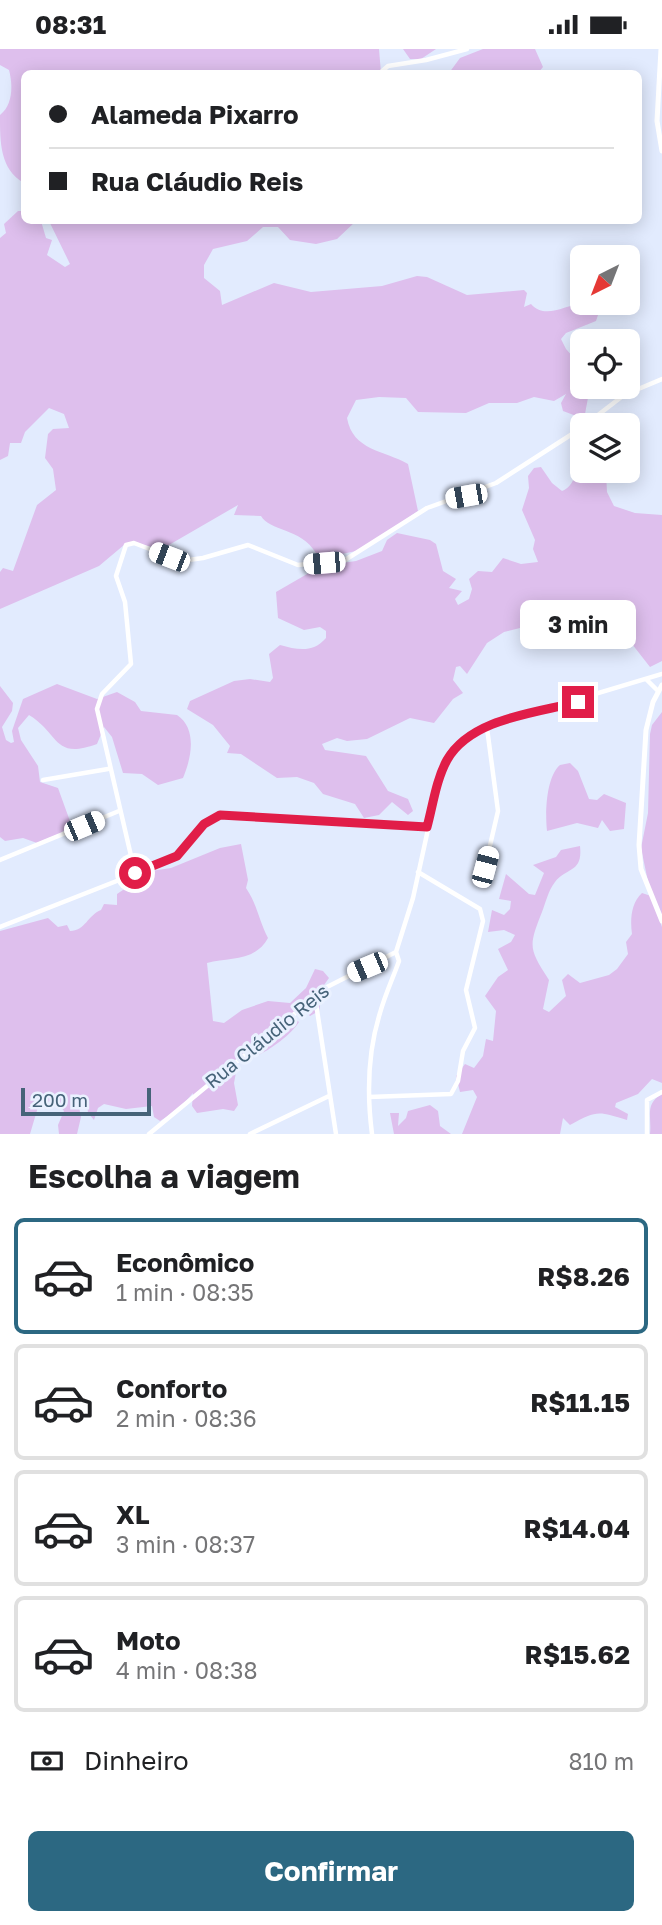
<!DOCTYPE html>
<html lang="pt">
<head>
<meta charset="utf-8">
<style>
  :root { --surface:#fff; --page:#f2f2f2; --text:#202124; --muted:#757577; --line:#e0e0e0; --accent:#2c6882 }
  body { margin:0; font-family:"Golos Text",sans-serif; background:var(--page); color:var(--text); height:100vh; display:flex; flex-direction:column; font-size:26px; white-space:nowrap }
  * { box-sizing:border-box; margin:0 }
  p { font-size:23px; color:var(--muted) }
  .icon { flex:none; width:38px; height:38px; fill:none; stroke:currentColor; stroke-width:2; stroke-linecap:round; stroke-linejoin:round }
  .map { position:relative; height:1085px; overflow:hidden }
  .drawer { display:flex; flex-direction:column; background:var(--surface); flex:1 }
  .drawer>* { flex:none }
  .guide { position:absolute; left:21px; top:21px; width:621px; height:154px; border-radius:10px; box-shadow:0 4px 18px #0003; display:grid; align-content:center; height:154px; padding:0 28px; background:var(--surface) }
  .needle { width:46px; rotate:222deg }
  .controls { position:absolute; left:570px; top:196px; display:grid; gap:14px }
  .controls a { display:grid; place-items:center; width:70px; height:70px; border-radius:10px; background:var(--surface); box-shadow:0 4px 18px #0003; font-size:35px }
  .scale { position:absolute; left:21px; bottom:18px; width:130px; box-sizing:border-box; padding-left:7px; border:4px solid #466379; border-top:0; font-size:19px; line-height:24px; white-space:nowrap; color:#466379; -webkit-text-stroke:5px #eaf1ff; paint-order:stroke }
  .end { position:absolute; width:32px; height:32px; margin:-16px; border:9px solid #e11d48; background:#fff; box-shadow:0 0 0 4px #fff }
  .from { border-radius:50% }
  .bubble { position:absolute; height:49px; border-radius:10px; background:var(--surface); box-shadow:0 4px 18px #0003; font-size:23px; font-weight:700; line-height:49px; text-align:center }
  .car { position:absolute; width:21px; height:42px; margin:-21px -10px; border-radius:9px; box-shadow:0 0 5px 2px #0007; background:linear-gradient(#fff 24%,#345 0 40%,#fff 0 76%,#345 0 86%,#fff 0) }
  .guide b { display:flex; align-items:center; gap:24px; height:66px; font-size:26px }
  .guide b+b { border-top:2px solid var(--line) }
  .guide i { width:18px; height:18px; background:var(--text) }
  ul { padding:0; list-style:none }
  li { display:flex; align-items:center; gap:21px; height:116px; margin:0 14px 10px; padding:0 14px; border:4px solid var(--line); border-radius:10px }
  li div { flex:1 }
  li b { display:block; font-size:26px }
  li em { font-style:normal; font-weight:700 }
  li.current { border-color:var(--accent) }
  li>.icon { width:63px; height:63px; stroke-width:1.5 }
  h2 { padding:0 28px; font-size:32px; line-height:84px }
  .pay { display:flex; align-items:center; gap:18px; height:77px; padding:0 28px; font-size:26px }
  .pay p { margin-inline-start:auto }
  .cta { display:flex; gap:14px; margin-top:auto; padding:14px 28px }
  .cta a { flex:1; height:80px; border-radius:10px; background:var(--accent); color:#fff; font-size:28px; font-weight:700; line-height:80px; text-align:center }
  .status { display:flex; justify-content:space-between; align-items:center; height:49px; padding:0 35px; background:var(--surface); direction:ltr }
  .status svg { height:19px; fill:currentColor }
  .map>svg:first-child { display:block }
</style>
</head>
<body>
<div class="status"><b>08:31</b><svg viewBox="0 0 49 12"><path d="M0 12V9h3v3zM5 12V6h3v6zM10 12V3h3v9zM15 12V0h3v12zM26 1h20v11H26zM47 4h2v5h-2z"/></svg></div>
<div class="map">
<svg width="662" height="1085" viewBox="0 0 662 1085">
  <rect width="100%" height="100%" fill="#e2ebfe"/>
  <!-- green -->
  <path fill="#debfed" d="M 0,0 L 379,0 L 381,24 L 349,21 L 346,24 L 24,24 L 24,134 C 0,120 0,94 0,66 C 13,56 13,36 9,21 L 0,16 Z
    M 403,0 L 436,0 L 421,10 L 410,10 Z
    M 483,0 L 535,0 L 543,18 L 538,24 L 449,24 L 460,9 Z
    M 18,162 L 24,162 L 24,172 L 41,172 L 46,189 L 52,191 L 47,206 L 65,218 L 70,215 L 49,172 L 356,172 L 337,190 L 316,195 L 290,191 L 278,178 L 263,178 L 247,192 L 213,200 L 204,216 L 204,229 L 220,242 L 222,256 L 274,234 L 311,243 L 382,237 L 417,227 L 427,228 L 467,246 L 524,241 L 527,244 L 524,258 L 531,255 C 551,277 578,240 599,263 L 596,272 L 566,284 L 561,290 L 566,300 L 583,319 L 583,338 L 590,338 L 585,365 L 579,368 L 563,362 L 561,354 L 566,345 L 554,352 L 534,348 L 517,354 L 489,354 L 466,364 L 418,363 L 406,349 L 379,348 L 356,351 L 347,369 C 353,402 384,401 408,415 L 418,462 L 361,501 L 332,507 L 316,504 C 301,479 269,482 261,467 L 234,466 L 238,456 L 162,500 L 134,494 L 124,496 L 99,517 L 0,560 L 0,523 L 3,519 L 13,522 L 37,456 L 56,441 L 53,420 L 45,409 L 48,385 L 53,380 L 69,379 L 64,365 L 49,359 L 25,383 L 21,394 L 10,394 L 8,407 L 0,411 L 0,189 L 6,184 L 4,175 Z
    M 578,398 L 583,404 L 583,422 L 606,424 L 607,443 L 614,457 L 635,464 L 662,466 L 662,612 L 650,618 L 632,595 L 625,598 L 591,592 L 581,599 L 581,590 L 566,574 L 559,572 L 550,554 L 520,579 L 504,583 L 487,594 L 467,625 L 460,617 L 456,618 L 453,631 L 463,644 L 453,650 L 434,674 L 410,669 L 367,690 L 347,692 L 337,689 L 322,695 L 325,701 L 366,707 L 388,742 L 408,750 L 413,762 L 408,766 L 392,753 L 379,766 L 364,769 L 355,755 L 323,745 L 314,734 L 297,728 L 277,729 L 241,705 L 227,704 L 230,697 L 213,676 L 187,660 L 190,652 L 234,632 L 250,630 L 270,633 L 273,629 L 269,605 L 280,596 C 298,601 313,604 326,589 L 326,582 L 320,578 L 304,581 L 278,569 L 276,543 L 321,517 L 356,512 L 382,502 L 387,491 L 397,484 L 430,491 L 436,495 L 443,522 L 456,530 L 449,539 L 462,542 L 455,550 L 458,556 L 469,550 L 472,540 L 469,530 L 478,522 L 492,523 L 503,509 L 521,515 L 538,513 L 533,500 L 535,491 L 522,461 L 529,439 L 528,427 L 534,419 L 541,418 L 552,434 L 562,442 C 578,436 577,413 578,398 Z
    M 57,635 L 97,650 L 117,643 L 135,653 L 141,662 L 177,666 C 198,680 191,710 183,729 L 158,736 L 142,725 L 123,724 L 112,688 L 104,678 L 97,695 C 53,711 60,685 29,666 L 18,679 L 21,691 L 38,717 L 40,733 L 58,739 L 71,775 L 61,784 L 37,794 L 23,789 L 5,792 L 0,788 L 0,637 L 13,654 L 12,662 L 2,678 L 6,691 L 11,694 L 14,693 L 12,682 L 23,650 Z
    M 662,663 L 662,872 L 657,864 L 662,878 L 662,1034 L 652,1030 L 638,1045 L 616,1054 L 615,1058 L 628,1065 L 627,1071 C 598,1062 597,1061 570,1076 L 563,1069 L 560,1085 L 462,1085 L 477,1048 L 473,1041 L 460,1043 L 456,1027 L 465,1015 L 474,1019 L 483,1007 L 486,990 L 493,992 L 496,962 L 485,947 L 498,928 L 508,921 L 498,900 L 511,893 L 515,886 L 504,881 L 488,883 L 492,861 L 504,866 L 510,860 L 511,852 L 499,850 L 506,825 L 529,845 L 535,846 L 544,824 L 533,816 L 556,808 L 561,801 L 580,797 C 583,824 567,818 555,833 C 548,842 546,853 542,863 C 528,898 529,900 549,931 L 543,960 L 549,963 L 566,947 L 562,931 L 568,925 L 580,934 L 609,926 L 617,920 L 628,905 L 626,893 L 632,885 C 630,871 631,854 642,844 L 651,847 L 641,799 L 648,764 L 650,685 L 652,676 Z
    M 570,714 L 578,722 L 589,750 L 597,751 L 604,745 L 626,754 L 624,780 L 610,782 L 602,771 L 598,779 L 577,774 L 547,782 C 545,764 546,728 560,716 Z
    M 241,795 L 248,831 L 246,839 C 257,855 259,872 268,889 C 255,913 229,908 207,914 L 213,972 L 224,974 L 242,961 L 268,952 L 290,954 L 306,939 L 315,920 L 323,922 L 329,929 L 314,950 L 320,957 L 319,962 L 310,967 L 303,960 L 291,967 L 299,973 C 289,989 257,1011 238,1013 L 234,1034 L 238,1056 L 234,1062 L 223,1060 L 197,1064 L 192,1057 L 193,1044 L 179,1060 L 160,1072 L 154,1068 L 152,1057 L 126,1060 L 104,1055 L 98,1059 L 94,1071 L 88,1064 L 87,1053 L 78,1053 L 81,1068 L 77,1085 L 59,1085 L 58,1076 L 64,1062 L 56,1052 L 50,1052 L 38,1058 L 30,1085 L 0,1085 L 0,882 L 48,869 L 58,878 L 67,876 L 70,882 C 85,882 88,866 101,861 L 104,855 L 117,856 L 117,845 L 151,822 L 171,819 L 220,799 Z
    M 662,1045 L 662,1085 L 650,1085 C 652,1068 644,1055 662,1045 Z
    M 430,1056 L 438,1062 L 440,1077 L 451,1085 L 394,1085 L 390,1064 L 399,1064 L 398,1077 L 406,1069 L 408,1062 Z"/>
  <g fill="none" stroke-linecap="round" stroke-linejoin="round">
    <!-- minor -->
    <path stroke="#fff" stroke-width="4.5" d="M 380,24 L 388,17 L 426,11 L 467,0
      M 585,376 L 624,346 L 662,330
      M 647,631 L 658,642
      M 43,731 L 108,720
      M 0,811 L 119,762
      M 485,818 L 498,762 L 487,679
      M 135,824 L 97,660 L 102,645 L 131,615 L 125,553 L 116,527 L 126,496 L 134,494 L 181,512 L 203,509 L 248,496 L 298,516 L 345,511 L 427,459 L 496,434 L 583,378
      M 0,878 L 165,813 C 188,801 196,777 220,766 L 427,778
      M 315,948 L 336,1085
      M 369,1048 L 451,1045 L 458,1032 L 463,1002 L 475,979 L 466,941 L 483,872 L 480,860 L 418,823
      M 149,1085 L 327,938 L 396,903 L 413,849 L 439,730 L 446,712 L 461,693 L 495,675 L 662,625
      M 250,1085 L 329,1047
      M 372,1085 C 367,1046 368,1002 380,964 C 385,946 393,929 399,912 L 396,903
      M 647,1085 L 647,1051 L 662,1043"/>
    <!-- tertiary -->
    <path stroke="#fff" stroke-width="5" d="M 661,0 L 657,72 L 662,102
      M 662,636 L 653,653 L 646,681 L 639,796 L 641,820 L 662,872"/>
  </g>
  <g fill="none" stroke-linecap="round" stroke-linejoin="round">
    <!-- route -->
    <path stroke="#e11d48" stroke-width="9" d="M 135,824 L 177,807 L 204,775 L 220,766 L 427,778 C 433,756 436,731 447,711 C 471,669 536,664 578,653"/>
  </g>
  <g text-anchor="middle" stroke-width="6" stroke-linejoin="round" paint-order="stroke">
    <!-- street labels -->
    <g font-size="19" fill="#466379" stroke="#eaf1ff">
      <text transform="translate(267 987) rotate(-39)" y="7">Rua Cláudio Reis</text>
    </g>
  </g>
</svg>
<div class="controls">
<a><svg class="needle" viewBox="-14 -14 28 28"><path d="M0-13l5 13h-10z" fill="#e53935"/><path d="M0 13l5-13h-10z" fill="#757577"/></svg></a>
<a><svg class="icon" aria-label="locate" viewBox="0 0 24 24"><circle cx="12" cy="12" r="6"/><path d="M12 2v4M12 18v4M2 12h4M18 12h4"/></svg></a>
<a><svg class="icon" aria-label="layers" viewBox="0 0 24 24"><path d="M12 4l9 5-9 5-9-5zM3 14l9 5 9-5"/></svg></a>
</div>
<div class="scale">200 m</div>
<i class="end from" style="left:135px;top:824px"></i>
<i class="end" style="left:578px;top:653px"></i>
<div class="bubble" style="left:520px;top:551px;width:116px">3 min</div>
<i class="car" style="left:466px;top:447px;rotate:260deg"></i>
<i class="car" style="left:169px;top:508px;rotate:291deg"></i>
<i class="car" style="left:324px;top:514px;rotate:265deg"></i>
<i class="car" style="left:84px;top:777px;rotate:67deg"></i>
<i class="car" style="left:485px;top:818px;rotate:15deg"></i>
<i class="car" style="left:367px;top:918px;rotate:247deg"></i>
<div class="guide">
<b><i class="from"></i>Alameda Pixarro</b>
<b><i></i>Rua Cláudio Reis</b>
</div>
</div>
<section class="drawer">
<h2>Escolha a viagem</h2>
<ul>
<li class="current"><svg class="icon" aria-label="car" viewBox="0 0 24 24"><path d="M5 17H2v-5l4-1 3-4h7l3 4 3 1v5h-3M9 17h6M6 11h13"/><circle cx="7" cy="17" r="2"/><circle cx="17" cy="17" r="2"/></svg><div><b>Econômico</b><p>1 min · 08:35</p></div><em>R$8.26</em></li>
<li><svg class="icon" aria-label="car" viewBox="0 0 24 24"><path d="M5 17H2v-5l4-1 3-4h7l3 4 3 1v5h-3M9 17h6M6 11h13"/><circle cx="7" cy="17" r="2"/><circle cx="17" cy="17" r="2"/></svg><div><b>Conforto</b><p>2 min · 08:36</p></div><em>R$11.15</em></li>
<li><svg class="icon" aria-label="car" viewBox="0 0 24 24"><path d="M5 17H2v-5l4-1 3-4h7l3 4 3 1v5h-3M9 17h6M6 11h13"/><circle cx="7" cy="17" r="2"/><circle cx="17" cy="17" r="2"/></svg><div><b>XL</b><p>3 min · 08:37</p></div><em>R$14.04</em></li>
<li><svg class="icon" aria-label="car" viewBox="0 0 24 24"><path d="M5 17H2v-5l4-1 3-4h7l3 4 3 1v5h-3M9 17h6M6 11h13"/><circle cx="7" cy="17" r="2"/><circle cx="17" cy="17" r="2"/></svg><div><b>Moto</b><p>4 min · 08:38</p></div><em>R$15.62</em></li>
</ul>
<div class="pay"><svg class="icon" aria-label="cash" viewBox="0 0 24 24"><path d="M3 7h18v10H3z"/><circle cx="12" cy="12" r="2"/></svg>Dinheiro<p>810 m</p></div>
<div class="cta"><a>Confirmar</a></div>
</section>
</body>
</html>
